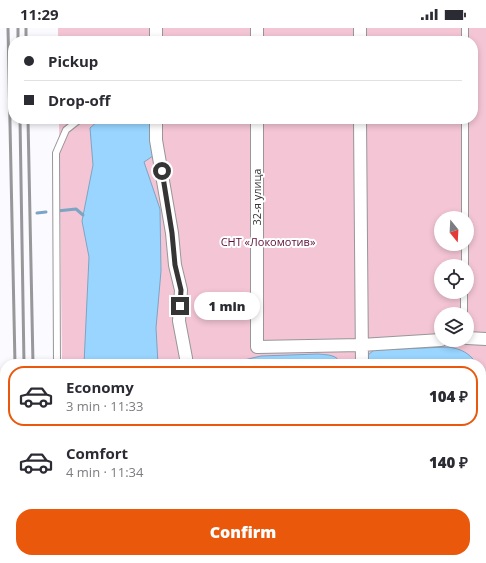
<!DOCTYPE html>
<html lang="en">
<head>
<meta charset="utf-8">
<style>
  :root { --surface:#fff; --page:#f2f2f3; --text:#2b2b33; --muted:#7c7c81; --line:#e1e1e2; --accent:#ea580c }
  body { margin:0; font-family:"Open Sans",sans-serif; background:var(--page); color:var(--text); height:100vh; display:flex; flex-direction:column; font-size:15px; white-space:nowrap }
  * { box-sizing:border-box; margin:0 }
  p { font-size:13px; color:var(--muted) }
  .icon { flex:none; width:22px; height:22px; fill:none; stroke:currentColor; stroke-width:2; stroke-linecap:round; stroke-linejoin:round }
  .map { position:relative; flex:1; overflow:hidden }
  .panel { position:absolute; left:0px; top:331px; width:486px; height:204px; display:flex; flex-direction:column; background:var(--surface); border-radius:16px 16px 0 0; box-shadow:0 2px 6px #0003 }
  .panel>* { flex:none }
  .guide { position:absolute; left:8px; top:8px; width:470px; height:88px; border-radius:16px; box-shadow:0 2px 6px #0003; display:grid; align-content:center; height:88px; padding:0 16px; background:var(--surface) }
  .needle { width:26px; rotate:162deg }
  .controls { position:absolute; left:434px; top:183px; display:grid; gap:8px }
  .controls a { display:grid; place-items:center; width:40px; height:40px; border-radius:50%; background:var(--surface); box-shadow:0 2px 6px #0003; font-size:20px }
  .end { position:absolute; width:18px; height:18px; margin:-9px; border:5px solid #353536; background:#fff; box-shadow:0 0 0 2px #fff }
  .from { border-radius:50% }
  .bubble { position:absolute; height:28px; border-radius:14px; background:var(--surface); box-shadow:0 2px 6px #0003; font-size:13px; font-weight:800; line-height:28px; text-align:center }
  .guide b { display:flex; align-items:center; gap:14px; height:38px; font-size:15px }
  .guide b+b { border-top:1px solid var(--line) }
  .guide i { width:10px; height:10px; background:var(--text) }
  ul { padding:7px 0 0; list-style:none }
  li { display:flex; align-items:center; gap:12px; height:60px; margin:0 8px 6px; padding:0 8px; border:2px solid transparent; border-radius:16px }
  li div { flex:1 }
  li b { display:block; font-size:15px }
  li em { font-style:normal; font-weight:800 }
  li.active { border-color:var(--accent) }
  li>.icon { width:36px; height:36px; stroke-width:1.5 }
  .primary-button { display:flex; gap:8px; margin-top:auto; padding:8px 16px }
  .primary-button a { flex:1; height:46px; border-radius:16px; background:var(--accent); color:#fff; font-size:16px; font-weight:800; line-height:46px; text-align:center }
  .status { display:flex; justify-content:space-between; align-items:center; height:28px; padding:0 20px; background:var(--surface); direction:ltr }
  .status svg { height:11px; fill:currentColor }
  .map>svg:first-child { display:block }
</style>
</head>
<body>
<div class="status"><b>11:29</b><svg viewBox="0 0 49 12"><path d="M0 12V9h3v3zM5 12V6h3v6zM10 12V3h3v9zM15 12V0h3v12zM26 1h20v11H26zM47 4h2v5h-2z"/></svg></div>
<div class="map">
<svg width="486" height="535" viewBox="0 0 486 535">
  <rect width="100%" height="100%" fill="#fbfafe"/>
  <!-- green -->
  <path fill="#f4c5d5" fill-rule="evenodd" d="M 58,0 L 486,0 L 486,535 L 64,535 L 64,530 L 481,530 L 481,336 L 62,336 L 59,91 L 473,91 L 473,13 L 58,13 ZM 441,190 L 467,190 L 467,216 L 441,216 ZM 441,238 L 467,238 L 467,264 L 441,264 ZM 441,286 L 467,286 L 467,312 L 441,312 Z"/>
  <!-- water -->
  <path fill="#99d5ff" stroke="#7ba5c3" d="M 100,91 L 152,91 L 156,126 L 144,134 L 160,181 L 161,243 L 156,300 L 158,336 L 84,336 L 89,229 L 82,193 L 93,137 L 90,100 Z
    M 448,319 C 462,321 469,325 477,336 L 368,336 L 368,327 L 374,322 Z
    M 318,326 C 327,327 337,326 341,336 L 227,336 L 261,328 Z"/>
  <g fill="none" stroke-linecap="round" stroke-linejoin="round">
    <!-- stream -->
    <path stroke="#7ba5c3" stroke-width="3" d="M 57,183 L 76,181 L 83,187
      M 37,185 L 46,184"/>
    <!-- lane casing -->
    <g stroke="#979699" stroke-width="8">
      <path id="lane" d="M 465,13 L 465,0
        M 465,190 L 465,91
        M 465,238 L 465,216
        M 464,286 L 464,264
        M 57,336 L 56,125 L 66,102 L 80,91
        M 59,530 L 59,535"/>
    </g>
    <!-- street casing -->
    <g stroke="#979699" stroke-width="14">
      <path id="street" d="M 156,0 L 156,13
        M 257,0 L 257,13
        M 360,0 L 360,13
        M 156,91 L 156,112 L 172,205 L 175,237 L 181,262 L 179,293 L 186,330
        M 257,91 L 257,319 L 361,317 L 441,312
        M 360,91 L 362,336
        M 467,310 L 486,311
        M 151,530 L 151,535
        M 263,530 L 263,535
        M 364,530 L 364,535
        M 465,530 L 465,535"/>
    </g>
    <!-- lane -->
    <use href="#lane" stroke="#fff" stroke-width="6"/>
    <!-- street -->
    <use href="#street" stroke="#fff" stroke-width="12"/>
    <!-- rail -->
    <path stroke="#98979a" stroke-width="3" d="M 8,0 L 15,336
      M 18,0 L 18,13
      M 26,0 L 26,13
      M 20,91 L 24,336
      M 28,91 L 33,336
      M 16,530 L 16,535
      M 26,530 L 26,535
      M 35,530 L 35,535"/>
  </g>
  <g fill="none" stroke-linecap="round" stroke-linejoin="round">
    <!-- route -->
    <path stroke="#353536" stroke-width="5" d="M 162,143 L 172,205 L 175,237 L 181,262 L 180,278"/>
  </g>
  <g text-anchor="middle" stroke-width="4" stroke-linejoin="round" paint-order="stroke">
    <!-- street labels -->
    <g font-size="11" fill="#353536" stroke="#fff">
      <text transform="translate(257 169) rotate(-90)" y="4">32-я улица</text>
    </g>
    <!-- park labels -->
    <g font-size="11" fill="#5c0e35" stroke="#fff">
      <text x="268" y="218">СНТ «Локомотив»</text>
    </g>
  </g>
</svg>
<div class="controls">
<a><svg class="needle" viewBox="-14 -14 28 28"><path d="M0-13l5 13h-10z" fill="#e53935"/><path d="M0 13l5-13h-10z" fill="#7c7c81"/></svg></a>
<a><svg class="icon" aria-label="locate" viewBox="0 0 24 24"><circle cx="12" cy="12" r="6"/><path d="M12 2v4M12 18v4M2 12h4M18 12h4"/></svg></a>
<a><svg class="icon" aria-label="layers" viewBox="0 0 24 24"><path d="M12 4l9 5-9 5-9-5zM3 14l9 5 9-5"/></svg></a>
</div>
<i class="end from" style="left:162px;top:143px"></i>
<i class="end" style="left:180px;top:278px"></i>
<div class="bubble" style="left:194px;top:264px;width:66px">1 min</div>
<div class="guide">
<b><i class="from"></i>Pickup</b>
<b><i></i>Drop-off</b>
</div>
<section class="panel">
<ul>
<li class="active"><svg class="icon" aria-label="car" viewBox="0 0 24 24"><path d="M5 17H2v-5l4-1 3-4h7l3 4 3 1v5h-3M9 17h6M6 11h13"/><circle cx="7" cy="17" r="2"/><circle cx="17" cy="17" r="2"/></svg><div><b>Economy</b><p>3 min · 11:33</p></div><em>104 ₽</em></li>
<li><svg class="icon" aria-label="car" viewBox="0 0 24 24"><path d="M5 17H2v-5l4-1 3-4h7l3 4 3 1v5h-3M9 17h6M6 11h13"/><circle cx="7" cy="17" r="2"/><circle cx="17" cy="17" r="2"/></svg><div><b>Comfort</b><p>4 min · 11:34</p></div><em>140 ₽</em></li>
</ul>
<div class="primary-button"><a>Confirm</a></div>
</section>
</div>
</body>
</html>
